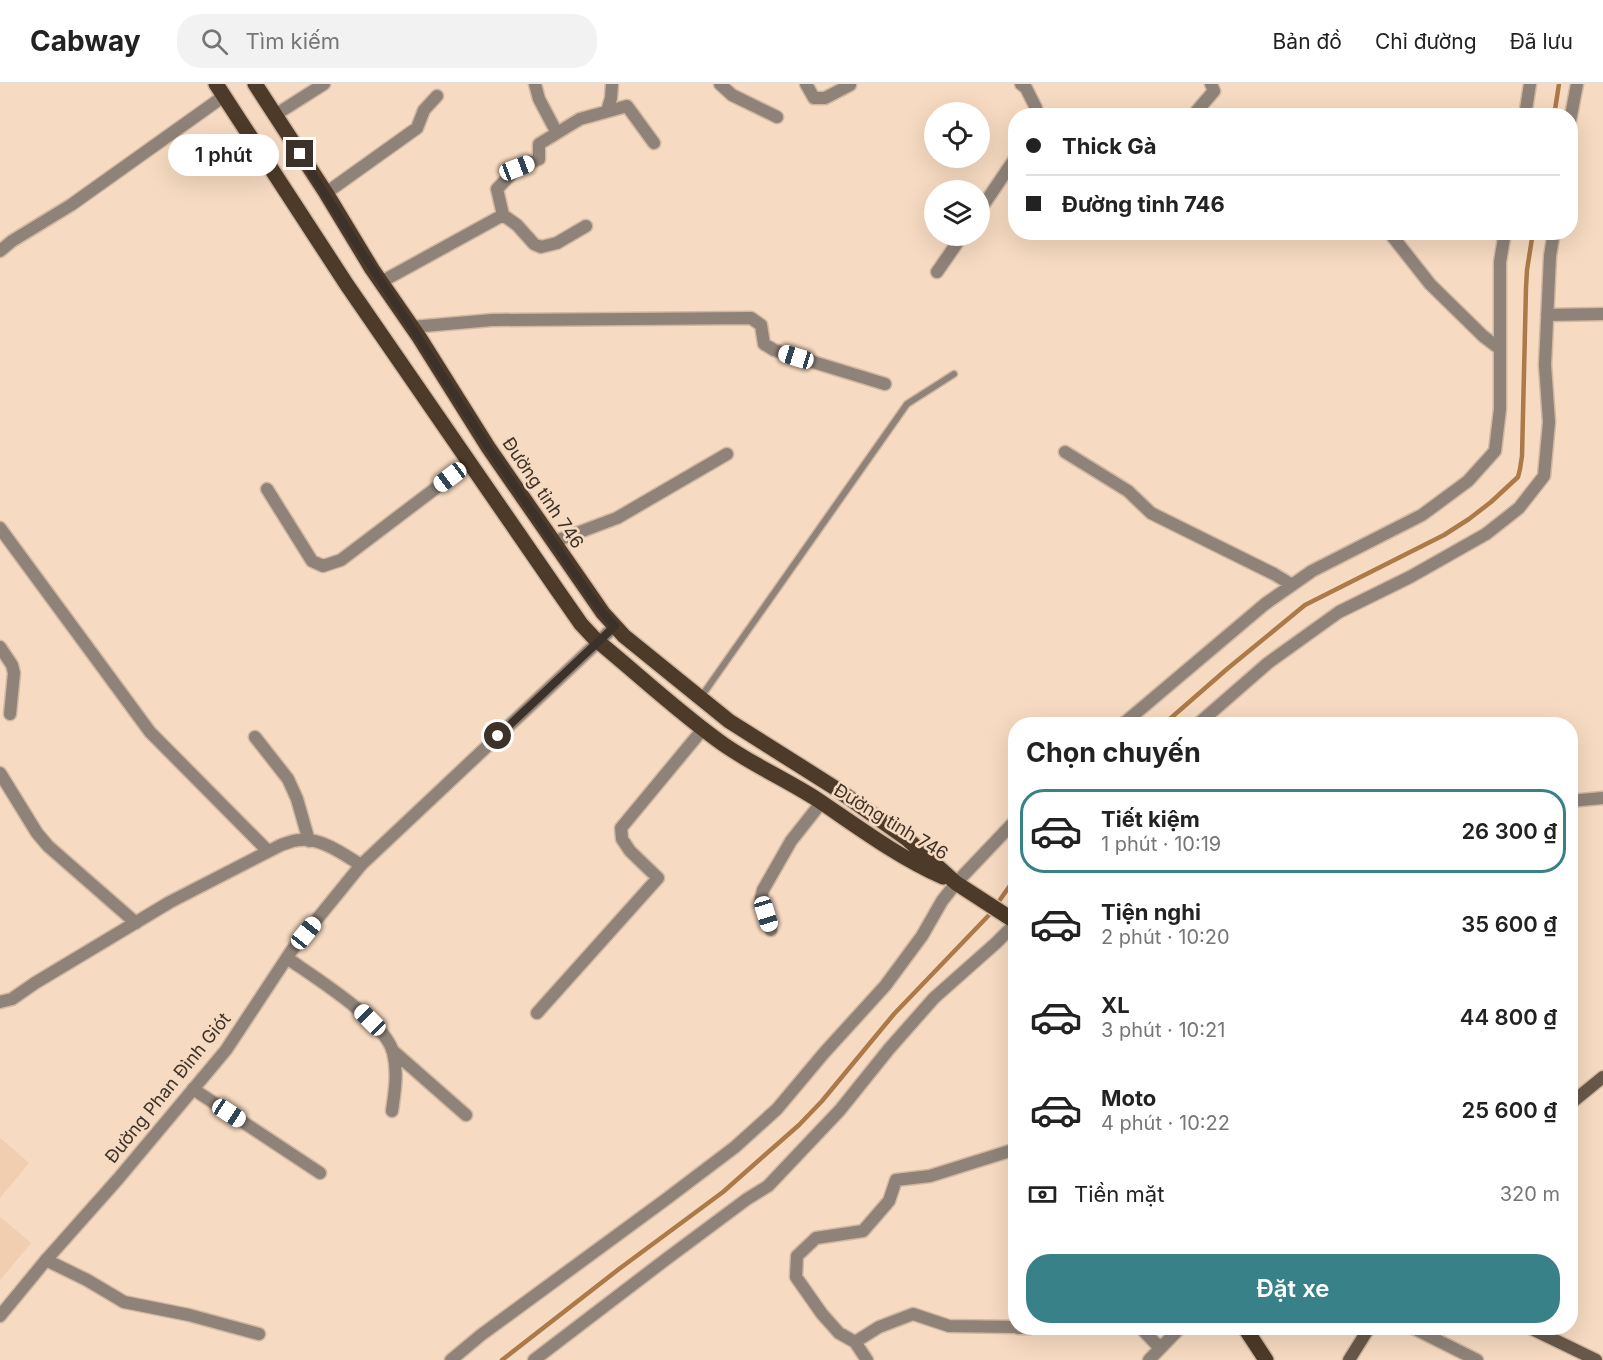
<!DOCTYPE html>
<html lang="vi">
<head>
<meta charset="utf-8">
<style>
  :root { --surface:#fff; --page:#f2f2f2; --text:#222; --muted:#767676; --line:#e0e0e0; --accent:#398188 }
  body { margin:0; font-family:Inter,sans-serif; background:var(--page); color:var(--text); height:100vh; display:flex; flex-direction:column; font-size:22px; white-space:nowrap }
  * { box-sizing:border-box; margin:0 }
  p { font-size:20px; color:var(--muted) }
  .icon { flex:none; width:33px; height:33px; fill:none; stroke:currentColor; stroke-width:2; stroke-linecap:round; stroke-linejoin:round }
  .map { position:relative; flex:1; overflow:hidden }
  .sheet { position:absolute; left:1008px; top:633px; width:570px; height:618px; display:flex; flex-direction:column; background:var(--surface); border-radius:24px; box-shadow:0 6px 24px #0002 }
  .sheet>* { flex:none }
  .banner { position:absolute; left:1008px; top:24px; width:570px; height:132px; border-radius:24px; box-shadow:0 6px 24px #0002; display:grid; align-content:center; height:132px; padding:0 18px; background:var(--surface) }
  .buttons { position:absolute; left:924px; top:18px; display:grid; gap:12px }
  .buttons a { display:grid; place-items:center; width:66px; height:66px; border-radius:50%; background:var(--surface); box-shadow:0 6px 24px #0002; font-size:30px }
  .end { position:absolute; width:27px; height:27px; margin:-14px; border:8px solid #3d3229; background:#fff; box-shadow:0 0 0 3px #fff }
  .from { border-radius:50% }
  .bubble { position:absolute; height:42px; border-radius:21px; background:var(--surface); box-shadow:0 6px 24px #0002; font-size:20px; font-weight:600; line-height:42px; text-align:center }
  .car { position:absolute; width:18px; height:36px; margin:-18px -9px; border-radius:8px; box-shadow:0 0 4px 2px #0007; background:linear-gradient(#fff 24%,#345 0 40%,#fff 0 76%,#345 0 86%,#fff 0) }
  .banner b { display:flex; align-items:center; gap:21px; height:57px; font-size:22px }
  .banner b+b { border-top:2px solid var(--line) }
  .banner i { width:15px; height:15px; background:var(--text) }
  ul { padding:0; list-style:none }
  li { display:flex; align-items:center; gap:18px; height:84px; margin:0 12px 9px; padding:0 6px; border:3px solid transparent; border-radius:24px }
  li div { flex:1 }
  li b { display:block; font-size:22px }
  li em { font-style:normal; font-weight:600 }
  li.on { border-color:var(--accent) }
  li>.icon { width:54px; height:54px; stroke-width:1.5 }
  h2 { padding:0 18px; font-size:27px; line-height:72px }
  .pay { display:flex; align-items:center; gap:15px; height:66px; padding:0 18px; font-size:22px }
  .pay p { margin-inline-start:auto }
  .primary-button { display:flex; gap:12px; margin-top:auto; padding:12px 18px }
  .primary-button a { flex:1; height:69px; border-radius:24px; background:var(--accent); color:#fff; font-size:24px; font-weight:600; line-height:69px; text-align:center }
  header { display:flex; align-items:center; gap:36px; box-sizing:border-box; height:84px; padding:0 30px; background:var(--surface); border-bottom:2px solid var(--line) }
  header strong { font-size:28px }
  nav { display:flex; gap:33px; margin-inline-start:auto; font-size:21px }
  .search { width:420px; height:54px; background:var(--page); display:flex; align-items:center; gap:15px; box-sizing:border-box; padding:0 21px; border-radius:24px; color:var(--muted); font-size:22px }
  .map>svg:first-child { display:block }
</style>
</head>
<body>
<header>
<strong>Cabway</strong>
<div class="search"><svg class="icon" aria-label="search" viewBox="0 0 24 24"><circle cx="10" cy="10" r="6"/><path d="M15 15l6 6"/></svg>Tìm kiếm</div>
<nav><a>Bản đồ</a><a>Chỉ đường</a><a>Đã lưu</a></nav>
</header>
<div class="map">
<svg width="1603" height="1276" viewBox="0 0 1603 1276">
  <rect width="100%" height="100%" fill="#f6dac1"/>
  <!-- built -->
  <path fill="#f0ceaf" d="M 0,1054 L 29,1079 L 0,1114 Z
    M 0,1133 L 31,1159 L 0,1196 Z"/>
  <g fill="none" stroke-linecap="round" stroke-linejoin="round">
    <!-- stream -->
    <path stroke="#ac7948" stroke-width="4.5" d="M 1554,32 L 1559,0
      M 1164,640 L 1227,585 L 1305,521 L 1444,451 L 1469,435 L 1491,418 L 1518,393 L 1520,385 L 1522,372 L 1526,204 L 1527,186 L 1533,148
      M 502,1276 L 619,1185 L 723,1108 L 799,1041 L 822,1017 L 894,930 L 990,830 L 1016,793"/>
    <!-- service casing -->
    <g stroke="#d1b8a3" stroke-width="9">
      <path id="service" d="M 701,613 L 907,320 L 954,290"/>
    </g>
    <!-- minor casing -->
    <g stroke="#d1b8a3" stroke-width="15">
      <path id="minor" d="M 535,0 L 539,15 L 557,49
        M 720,0 L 732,11 L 777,33
        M 806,0 L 814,14 L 825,14 L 850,1
        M 1021,0 L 1026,4 L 1036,24 L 1034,32
        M 607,27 L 611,14 L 612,0
        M 275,31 L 324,0
        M 1200,32 L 1196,28 L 1214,7 L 1211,0
        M 1525,32 L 1530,0
        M 1570,37 L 1577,0
        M 326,109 L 417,44 L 424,26 L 437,12
        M 980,126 L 1016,73
        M 503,131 L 497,105 L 517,84 L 539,75 L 539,60 L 580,35 L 627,22 L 654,59
        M 1389,148 L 1430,200 L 1483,252 L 1500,265
        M 0,167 L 12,157 L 71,121 L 224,12
        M 937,188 L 962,152
        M 381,198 L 503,131 L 517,141 L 534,160 L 541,163 L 557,159 L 586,142
        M 1547,231 L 1603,230
        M 412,243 L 492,236 L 751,234 L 761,241 L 764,260 L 774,266 L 885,300
        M 1065,368 L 1128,407 L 1151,429 L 1274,490 L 1292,501
        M 267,405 L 312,477 L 323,482 L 341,476 L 469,379
        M 0,444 L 150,648 L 268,767
        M 553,458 L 617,434 L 727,370
        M 0,563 L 12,581 L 14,589 L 10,630
        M 1123,640 L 1265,520 L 1312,487 L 1422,431 L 1468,397 L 1495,367 L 1500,325 L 1500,178 L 1505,148
        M 1198,640 L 1268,579 L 1339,528 L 1410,493 L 1486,450 L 1519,424 L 1544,392 L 1549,338 L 1545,281 L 1550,172 L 1554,148
        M 255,653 L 288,695 L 297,715 L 309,757
        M 0,689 L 37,749 L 48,762 L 136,839
        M 1570,717 L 1603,714
        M 771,846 L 761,814 L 763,806 L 791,757 L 821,719
        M 287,874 C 314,893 384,936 393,968 C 398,988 395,1006 392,1027
        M 0,918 L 12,915 L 35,899 L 170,818 L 281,761 C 287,759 294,756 300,756 C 322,754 343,770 361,781
        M 537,929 L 658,794 L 630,767 L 622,755 L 621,744 L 703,645
        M 392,966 L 466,1031
        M 193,1005 L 320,1089
        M 46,1176 L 87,1196 L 124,1218 L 189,1231 L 259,1250
        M 1018,1244 L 1031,1244
        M 1141,1244 L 1160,1264
        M 1413,1244 L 1477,1276
        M 855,1258 L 879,1243 L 913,1230 L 949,1242 L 1016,1243
        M 451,1276 L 481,1251 L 665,1116 L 735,1063 L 777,1025 L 824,969 L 885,902 L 922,852 L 942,817 L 957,798 L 1016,736
        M 534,1276 L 665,1176 L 747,1115 L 768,1102 L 840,1026 L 889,965 L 934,914 L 996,859 L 1016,839
        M 867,1276 L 855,1258 L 839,1249 L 822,1230 L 796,1193 L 797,1172 L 816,1154 L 863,1147 L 889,1117 L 896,1096 L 930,1092 L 1016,1065
        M 1149,1276 L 1180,1244"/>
    </g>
    <!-- tertiary casing -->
    <g stroke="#d1b8a3" stroke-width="15">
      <path id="tertiary" d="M 0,1232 L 46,1176 L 118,1095 L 226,966 L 292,866 L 361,781 L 615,542"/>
    </g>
    <!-- secondary casing -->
    <g stroke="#d1b8a3" stroke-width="15">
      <path id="secondary" d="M 1570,1020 L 1603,993
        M 1530,1244 L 1596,1276
        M 1349,1276 L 1369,1244"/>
    </g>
    <!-- primary casing -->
    <g stroke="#d1b8a3" stroke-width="18">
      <path id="primary" d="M 216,0 L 347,201 L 558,507 L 581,540 L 595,555 C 638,590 678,628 723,660 C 753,681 787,696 818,716 C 858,743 898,773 943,793
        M 255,0 L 326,109 L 372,185 L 419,253 L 488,363 L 603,529 L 624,552 L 729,637 L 835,704 L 906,754 L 956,799 L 1016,838
        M 1245,1244 L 1266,1276"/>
    </g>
    <!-- service -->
    <use href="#service" stroke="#8f8379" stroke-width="6"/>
    <!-- minor -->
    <use href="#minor" stroke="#8f8379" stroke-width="12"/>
    <!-- tertiary -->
    <use href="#tertiary" stroke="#8f8379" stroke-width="12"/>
    <!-- secondary -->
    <use href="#secondary" stroke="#685849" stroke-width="12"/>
    <!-- primary -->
    <use href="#primary" stroke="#4d3a28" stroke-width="15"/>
  </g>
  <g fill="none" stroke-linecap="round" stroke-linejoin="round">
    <!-- route -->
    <path stroke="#3d3229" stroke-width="8" d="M 300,70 L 364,172 L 418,253 L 488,363 L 589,510 L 603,529 L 615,542 L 498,652"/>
  </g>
  <g text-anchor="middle" stroke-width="5" stroke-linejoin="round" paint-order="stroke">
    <!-- street labels -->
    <g font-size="18" fill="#3d3229" stroke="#f6dac1">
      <text transform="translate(543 409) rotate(56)" y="6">Đường tỉnh 746</text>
      <text transform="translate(891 738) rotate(31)" y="6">Đường tỉnh 746</text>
      <text transform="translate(168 1004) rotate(-51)" y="6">Đường Phan Đình Giót</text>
    </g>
  </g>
</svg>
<div class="buttons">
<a><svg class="icon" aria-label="locate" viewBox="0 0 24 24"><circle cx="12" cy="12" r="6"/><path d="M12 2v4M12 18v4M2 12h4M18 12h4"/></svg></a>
<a><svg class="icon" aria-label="layers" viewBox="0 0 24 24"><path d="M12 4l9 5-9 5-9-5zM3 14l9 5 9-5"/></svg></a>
</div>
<i class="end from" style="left:498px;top:652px"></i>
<i class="end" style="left:300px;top:70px"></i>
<div class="bubble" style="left:168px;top:50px;width:111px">1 phút</div>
<i class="car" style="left:517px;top:84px;rotate:69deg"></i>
<i class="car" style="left:796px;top:273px;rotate:287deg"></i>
<i class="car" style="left:450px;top:393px;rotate:233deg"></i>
<i class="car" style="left:766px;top:830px;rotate:163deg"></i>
<i class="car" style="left:306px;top:849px;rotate:39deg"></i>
<i class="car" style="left:370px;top:936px;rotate:315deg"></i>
<i class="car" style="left:229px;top:1029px;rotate:123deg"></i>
<div class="banner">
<b><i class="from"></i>Thick Gà</b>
<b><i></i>Đường tỉnh 746</b>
</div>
<section class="sheet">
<h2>Chọn chuyến</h2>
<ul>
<li class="on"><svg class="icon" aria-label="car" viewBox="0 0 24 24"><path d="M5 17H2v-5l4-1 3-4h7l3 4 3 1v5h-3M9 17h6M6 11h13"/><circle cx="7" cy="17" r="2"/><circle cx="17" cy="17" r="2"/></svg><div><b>Tiết kiệm</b><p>1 phút · 10:19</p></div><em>26 300 ₫</em></li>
<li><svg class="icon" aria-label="car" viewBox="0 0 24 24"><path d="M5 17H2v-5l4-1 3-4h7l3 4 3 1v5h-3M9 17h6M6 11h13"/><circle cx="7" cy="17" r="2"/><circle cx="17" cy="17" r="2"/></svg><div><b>Tiện nghi</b><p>2 phút · 10:20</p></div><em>35 600 ₫</em></li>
<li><svg class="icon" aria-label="car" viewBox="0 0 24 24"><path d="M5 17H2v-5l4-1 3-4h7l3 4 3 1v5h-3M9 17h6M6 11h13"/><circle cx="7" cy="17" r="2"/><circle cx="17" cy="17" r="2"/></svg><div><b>XL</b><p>3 phút · 10:21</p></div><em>44 800 ₫</em></li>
<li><svg class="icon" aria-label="car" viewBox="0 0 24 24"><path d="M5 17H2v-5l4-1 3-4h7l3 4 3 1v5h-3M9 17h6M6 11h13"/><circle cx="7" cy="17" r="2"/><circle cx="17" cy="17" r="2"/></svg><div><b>Moto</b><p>4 phút · 10:22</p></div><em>25 600 ₫</em></li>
</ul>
<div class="pay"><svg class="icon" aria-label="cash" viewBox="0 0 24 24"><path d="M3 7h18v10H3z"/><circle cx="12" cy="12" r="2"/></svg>Tiền mặt<p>320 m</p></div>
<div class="primary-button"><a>Đặt xe</a></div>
</section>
</div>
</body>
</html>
